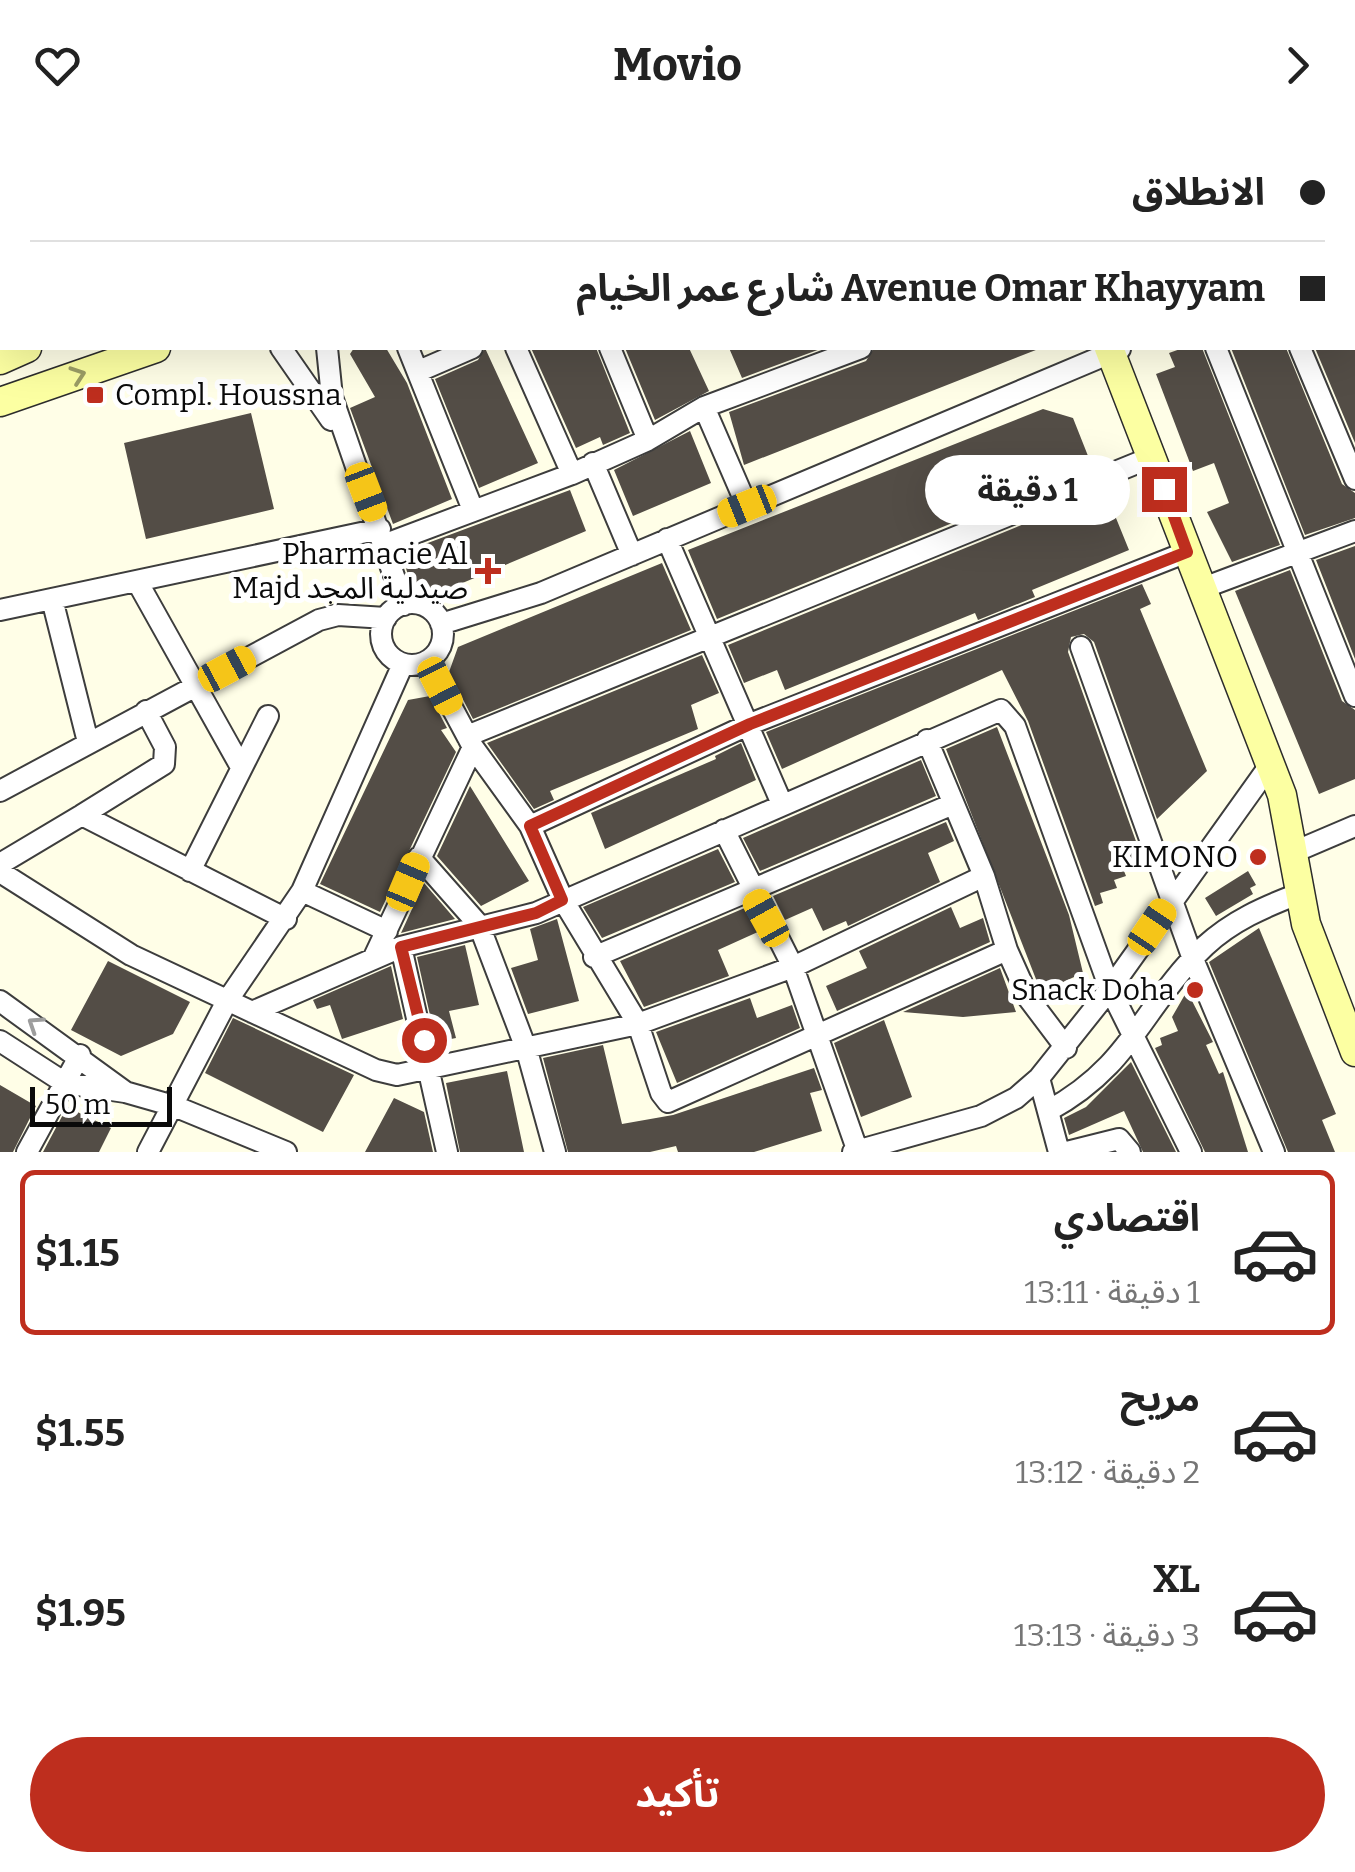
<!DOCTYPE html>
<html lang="ar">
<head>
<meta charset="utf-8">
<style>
  :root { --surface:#fff; --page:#f2f2f2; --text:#222; --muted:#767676; --line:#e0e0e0; --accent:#be2e1e }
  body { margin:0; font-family:Bitter,"Noto Sans Arabic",serif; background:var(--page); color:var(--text); direction:rtl; height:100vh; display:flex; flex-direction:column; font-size:38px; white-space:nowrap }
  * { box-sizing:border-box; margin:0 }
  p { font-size:32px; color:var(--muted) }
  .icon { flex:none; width:55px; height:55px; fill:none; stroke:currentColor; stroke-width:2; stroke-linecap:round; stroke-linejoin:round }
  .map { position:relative; height:1022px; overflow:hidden; direction:ltr }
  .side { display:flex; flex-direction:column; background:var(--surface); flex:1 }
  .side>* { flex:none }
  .guide { position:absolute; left:0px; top:0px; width:1355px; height:220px; box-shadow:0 10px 40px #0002; direction:rtl; display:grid; align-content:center; height:220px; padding:0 30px; background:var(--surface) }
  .scale { position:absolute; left:30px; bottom:25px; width:142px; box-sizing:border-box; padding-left:10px; border:5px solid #0a0a0a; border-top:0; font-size:28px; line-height:35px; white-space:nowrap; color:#0a0a0a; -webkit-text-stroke:8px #fff; paint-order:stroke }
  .end { position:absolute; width:45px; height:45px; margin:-22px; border:12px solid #be2e1e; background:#fff; box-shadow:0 0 0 5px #fff }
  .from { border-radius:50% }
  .bubble { position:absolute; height:70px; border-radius:35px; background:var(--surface); box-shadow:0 10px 40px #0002; font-size:32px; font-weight:700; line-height:70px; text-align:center; direction:rtl }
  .car { position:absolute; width:30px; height:60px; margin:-30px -15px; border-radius:12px; box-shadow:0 0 8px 2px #0007; background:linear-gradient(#f5c518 24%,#345 0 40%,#f5c518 0 76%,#345 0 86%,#f5c518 0) }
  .guide b { display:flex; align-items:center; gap:35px; height:95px; font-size:38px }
  .guide b+b { border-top:2px solid var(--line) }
  .guide i { width:25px; height:25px; background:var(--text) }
  ul { padding:18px 0 0; list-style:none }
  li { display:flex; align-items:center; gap:30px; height:165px; margin:0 20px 15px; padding:0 10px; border:5px solid transparent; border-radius:15px }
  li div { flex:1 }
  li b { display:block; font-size:38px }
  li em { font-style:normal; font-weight:700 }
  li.on { border-color:var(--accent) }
  li>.icon { width:90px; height:90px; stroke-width:1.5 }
  .button { display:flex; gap:20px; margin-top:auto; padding:20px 30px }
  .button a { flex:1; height:115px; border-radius:60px; background:var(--accent); color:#fff; font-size:40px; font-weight:700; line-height:115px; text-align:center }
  header { display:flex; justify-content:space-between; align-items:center; height:130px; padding:0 30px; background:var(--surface); font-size:45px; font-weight:700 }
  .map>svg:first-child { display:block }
</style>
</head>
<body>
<header><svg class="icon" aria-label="forward" viewBox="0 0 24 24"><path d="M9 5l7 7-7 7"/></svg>Movio<svg class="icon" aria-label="heart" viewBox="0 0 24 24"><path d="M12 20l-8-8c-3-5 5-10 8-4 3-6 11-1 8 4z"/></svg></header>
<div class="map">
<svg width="1355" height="1022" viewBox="0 0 1355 1022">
  <rect width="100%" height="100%" fill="#fffee7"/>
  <!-- building -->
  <path fill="#534d46" d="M 354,218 L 386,218 L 407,253 L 452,369 L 393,394 L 350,278 L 375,267 L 350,224 Z
    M 485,218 L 538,333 L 479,358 L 435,249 L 478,230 Z
    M 531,218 L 596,218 L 630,303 L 603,315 L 600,307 L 576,318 Z
    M 625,218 L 689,218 L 709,261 L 655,290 Z
    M 729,218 L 823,218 L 742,248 Z
    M 874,218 L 1041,218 L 744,335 L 729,282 L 866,231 Z
    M 1183,218 L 1202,218 L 1280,415 L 1232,432 L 1207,382 L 1229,373 L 1214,333 L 1193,341 L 1156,244 L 1175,237 L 1169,223 Z
    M 1231,218 L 1286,218 L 1342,354 L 1355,363 L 1355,388 L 1305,405 Z
    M 1315,218 L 1355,218 L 1355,313 Z
    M 1043,279 L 1073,288 L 1092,336 L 717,489 L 688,420 Z
    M 251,283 L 274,379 L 146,409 L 124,313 Z
    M 690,301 L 711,353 L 633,386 L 614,340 Z
    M 570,360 L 586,401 L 434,465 L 411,454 L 401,423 Z
    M 1105,361 L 1129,420 L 1032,460 L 1035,467 L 978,490 L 975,483 L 785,560 L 777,540 L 744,553 L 728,515 Z
    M 1355,416 L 1355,529 L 1316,430 Z
    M 662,433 L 691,500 L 473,589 L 449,542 L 458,517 Z
    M 1290,440 L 1342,571 L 1355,580 L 1355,649 L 1319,664 L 1235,461 Z
    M 1142,454 L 1151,474 L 1140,479 L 1207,641 L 1157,689 L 1094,512 L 1084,504 L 1071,507 L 1068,522 L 1142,728 L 1132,731 L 1133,738 L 1124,741 L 1126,746 L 1114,750 L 1117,758 L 1100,763 L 1103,773 L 1095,776 L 1028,591 L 1002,540 L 782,639 L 766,602 Z
    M 702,525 L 719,563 L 691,575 L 698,599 L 550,661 L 554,670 L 534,679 L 487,613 Z
    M 430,566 L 447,598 L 441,600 L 456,622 L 380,782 L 320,754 L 408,570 Z
    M 997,597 L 1069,785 L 1083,843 L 1041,862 L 946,619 Z
    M 741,613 L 756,650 L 605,719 L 591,683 L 716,629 L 715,626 Z
    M 921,630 L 936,666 L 760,741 L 743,708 Z
    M 470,656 L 529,751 L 481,776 L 437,726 Z
    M 946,692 L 954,711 L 928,723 L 940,752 L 848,796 L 846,791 L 823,801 L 812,778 L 785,790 L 773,766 Z
    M 718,719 L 735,752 L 602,808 L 583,777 Z
    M 1248,741 L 1256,755 L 1250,758 L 1253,764 L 1216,786 L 1205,768 Z
    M 424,753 L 455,789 L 401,803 Z
    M 747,777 L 760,801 L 718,820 L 729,846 L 644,877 L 620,831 Z
    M 951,777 L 960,798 L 983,788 L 990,812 L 837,881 L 826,856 L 867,838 L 859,821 Z
    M 557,789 L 579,871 L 528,884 L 511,838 L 538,830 L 530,799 Z
    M 1259,798 L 1336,984 L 1322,990 L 1335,1022 L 1288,1022 L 1209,832 Z
    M 465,815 L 479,875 L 449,881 L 456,908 L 436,912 L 417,827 Z
    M 108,831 L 190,872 L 173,904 L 121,926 L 71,900 Z
    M 391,836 L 403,889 L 342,909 L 330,875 L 317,879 L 313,870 Z
    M 1000,838 L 1016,882 L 963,887 L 903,882 Z
    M 1187,861 L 1213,912 L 1206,915 L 1219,944 L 1223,942 L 1248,1022 L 1205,1022 L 1155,918 L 1162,915 L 1160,908 L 1178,901 L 1172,887 Z
    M 750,868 L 757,888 L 792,875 L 800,898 L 677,953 L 656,902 Z
    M 233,888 L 354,945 L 323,1002 L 205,943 Z
    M 884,890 L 912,967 L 861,987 L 834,913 Z
    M 603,915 L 622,994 L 673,985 L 814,938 L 822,960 L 810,963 L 822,1001 L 754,1022 L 678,1022 L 676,1016 L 650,1022 L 568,1022 L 543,928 Z
    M 1131,932 L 1176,1022 L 1143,1022 L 1124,981 L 1069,1005 L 1064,988 L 1086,977 Z
    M 507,941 L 524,1022 L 460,1022 L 446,953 Z
    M 0,955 L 36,976 L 13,1022 L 0,1022 Z
    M 394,968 L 424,982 L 433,1022 L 365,1022 Z
    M 67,977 L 111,998 L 99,1022 L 43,1022 Z"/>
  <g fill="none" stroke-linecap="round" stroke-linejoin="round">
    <!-- street casing -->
    <g stroke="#3d3d3d" stroke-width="24">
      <path id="street" d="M 208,0 L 208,2
        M 222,0 L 224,2
        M 805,0 L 806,2
        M 884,0 L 885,2
        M 1211,0 L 1212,2
        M 1313,0 L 1314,2
        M 1179,2 L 1185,0
        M 1352,100 L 1355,107
        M 1352,123 L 1355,122
        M 281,218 L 331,290
        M 327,218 L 332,267 L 404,475
        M 408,218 L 473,380
        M 516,218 L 572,344
        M 610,218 L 648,310
        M 1216,218 L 1355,566
        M 1300,218 L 1355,349
        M 419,241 L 472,218
        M 704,277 L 747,376
        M 593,333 L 632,425
        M 667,409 L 782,674
        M 383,415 L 572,344 L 648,310 L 704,277 L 861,218
        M 138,453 L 241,637
        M 1203,458 L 1355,401
        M 52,469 L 88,612
        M381 504a31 31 0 1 1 62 0a31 31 0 1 1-62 0Z
        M 0,480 L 380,399
        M 441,494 L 541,463 L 1120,219
        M 1081,517 L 1193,829 L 1274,1022
        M 427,531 L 473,617 L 530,696 L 563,770 L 638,894 L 661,963 L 668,972 L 1007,820 L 984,746 L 927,610
        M 467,606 L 1152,327
        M 0,661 L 319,490 L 338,485 L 386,488
        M 82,685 L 164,634 L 165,617 L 146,581
        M 530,696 L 750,594 L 1187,422
        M 724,700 L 793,837 L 858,1022
        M 1294,722 L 1355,696
        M 419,727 L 479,795 L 527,921 L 555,1022
        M 0,734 L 82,685 L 286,789
        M 190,741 L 268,586
        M 0,742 L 131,825 L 376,940 L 397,945 L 638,894 L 793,837 L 984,746
        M 302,761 L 387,801
        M 401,817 L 447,1022
        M 1007,820 L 1029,869 L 1066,918
        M 374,827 L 473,617
        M 594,827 L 953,674
        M 0,871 L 124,961
        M 252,882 L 401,817 L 536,783 L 1001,580 L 1015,596 L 1110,859 L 1191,1022
        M 0,911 L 65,953 L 125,962 L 174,976 L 286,1022
        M 1039,948 L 1059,1022
        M 1048,981 C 1133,935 1142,876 1205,816 C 1232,791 1264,777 1298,764
        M 27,1022 L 80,925
        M 148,1022 L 227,871 L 302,761 L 403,534
        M 853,1022 L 981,986 L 1016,968 L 1039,948 L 1110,859 L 1270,635
        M 1067,1022 L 1119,1009 L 1130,1022"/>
    </g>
    <!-- secondary casing -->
    <g stroke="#2c2c2c" stroke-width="31">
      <path id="secondary" d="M 1026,0 L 1027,2
        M 524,2 L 530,0
        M 709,2 L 716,0
        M 1109,218 L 1282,665 L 1306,794 L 1355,922
        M 0,230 L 27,218
        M 0,272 L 156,218"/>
    </g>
    <!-- street -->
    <use href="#street" stroke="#fff" stroke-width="20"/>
    <!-- secondary -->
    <use href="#secondary" stroke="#fcffa2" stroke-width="28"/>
  </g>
  <!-- one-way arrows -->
  <defs><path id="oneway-chevron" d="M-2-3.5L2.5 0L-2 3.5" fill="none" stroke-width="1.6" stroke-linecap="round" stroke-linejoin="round" transform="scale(2.5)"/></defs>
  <use stroke="#9b9d65" href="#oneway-chevron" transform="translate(78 245) rotate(-19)"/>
  <use stroke="#9d9d9d" href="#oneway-chevron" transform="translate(35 894) rotate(-147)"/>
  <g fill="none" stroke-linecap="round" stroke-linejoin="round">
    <!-- route -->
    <path stroke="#be2e1e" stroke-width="12" d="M 424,910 L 401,817 L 536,783 L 562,770 L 530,696 L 750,594 L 1187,422 L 1164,359"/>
  </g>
  <!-- markers -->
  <g fill="#be2e1e" stroke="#fff" stroke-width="4">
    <rect x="85" y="255" width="20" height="20" rx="5"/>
    <path d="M483 426h10v10h10v10h-10v10h-10v-10h-10v-10h10z"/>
    <circle cx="1258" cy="727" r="10"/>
    <circle cx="1195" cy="860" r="10"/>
  </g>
  <g text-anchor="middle" stroke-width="10" stroke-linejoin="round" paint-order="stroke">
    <!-- poi labels -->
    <g font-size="30" fill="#0a0a0a" stroke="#fff" text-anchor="end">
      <text x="115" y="275" text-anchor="start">Compl. Houssna</text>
      <text x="468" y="434">Pharmacie Al<tspan x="468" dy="34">Majd صيدلية المجد</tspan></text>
      <text x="1238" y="737">KIMONO</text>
      <text x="1175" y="870">Snack Doha</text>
    </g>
  </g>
</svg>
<div class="scale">50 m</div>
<i class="end from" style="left:424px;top:910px"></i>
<i class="end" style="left:1164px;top:359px"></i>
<div class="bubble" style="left:925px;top:325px;width:205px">1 دقيقة</div>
<i class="car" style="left:366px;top:362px;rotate:159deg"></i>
<i class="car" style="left:747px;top:376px;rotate:248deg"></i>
<i class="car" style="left:227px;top:539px;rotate:62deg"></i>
<i class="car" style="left:440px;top:556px;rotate:153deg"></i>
<i class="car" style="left:408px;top:752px;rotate:23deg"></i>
<i class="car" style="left:766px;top:788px;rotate:331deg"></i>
<i class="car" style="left:1152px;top:797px;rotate:34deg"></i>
<div class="guide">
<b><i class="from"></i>الانطلاق</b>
<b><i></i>Avenue Omar Khayyam شارع عمر الخيام</b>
</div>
</div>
<section class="side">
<ul>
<li class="on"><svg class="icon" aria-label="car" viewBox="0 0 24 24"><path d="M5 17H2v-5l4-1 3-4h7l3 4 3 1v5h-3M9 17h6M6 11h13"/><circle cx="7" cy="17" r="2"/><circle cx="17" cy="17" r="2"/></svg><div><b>اقتصادي</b><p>1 دقيقة · 13:11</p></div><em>$1.15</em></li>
<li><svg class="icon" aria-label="car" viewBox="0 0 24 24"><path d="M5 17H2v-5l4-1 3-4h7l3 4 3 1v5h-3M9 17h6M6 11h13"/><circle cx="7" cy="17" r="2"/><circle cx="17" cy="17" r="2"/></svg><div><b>مريح</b><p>2 دقيقة · 13:12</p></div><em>$1.55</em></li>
<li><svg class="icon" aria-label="car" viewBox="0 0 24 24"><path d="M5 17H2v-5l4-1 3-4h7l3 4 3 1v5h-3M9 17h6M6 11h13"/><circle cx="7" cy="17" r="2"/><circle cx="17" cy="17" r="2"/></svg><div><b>XL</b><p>3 دقيقة · 13:13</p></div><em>$1.95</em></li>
</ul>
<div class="button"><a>تأكيد</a></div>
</section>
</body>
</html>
